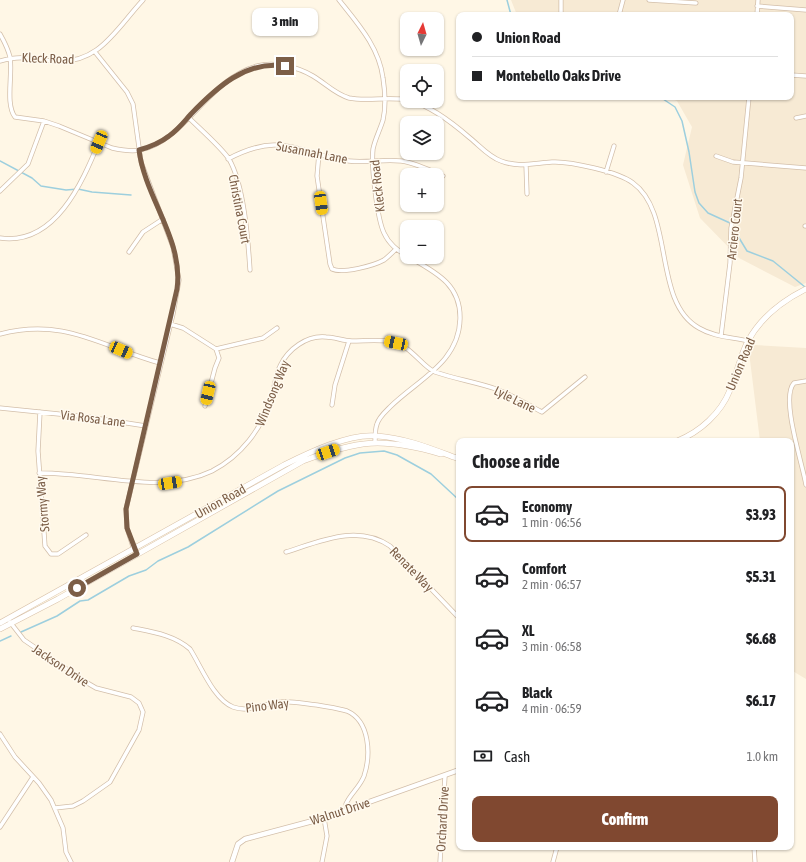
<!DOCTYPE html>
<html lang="en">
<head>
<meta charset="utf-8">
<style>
  :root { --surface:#fff; --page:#f6f6f6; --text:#202124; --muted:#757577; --line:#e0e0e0; --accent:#804830 }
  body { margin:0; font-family:"Asap Condensed",sans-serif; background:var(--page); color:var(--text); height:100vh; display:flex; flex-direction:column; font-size:15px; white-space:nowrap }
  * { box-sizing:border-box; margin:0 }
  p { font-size:13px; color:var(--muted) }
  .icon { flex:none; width:22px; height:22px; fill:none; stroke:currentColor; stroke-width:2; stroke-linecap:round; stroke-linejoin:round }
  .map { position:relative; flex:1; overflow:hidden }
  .panel { position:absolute; left:456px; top:438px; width:338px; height:412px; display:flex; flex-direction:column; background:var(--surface); border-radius:8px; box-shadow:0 1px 3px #0004 }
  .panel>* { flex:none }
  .hud { position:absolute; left:456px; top:12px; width:338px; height:88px; border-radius:8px; box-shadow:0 1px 3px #0004; display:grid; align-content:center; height:88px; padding:0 16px; background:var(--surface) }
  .needle { width:26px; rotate:5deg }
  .tools { position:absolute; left:400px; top:12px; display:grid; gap:8px }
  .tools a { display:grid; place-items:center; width:44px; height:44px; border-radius:8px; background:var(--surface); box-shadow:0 1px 3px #0004; font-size:20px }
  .end { position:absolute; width:18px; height:18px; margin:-9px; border:5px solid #7c5e47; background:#fff; box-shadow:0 0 0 2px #fff }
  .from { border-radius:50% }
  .bubble { position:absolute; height:28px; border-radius:8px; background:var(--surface); box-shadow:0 1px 3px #0004; font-size:13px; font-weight:800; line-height:28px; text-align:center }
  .car { position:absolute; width:12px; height:24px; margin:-12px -6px; border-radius:5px; box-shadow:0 0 3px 1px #0007; background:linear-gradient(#f5c518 24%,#345 0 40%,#f5c518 0 76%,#345 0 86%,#f5c518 0) }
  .hud b { display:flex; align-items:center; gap:14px; height:38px; font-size:15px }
  .hud b+b { border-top:1px solid var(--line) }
  .hud i { width:10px; height:10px; background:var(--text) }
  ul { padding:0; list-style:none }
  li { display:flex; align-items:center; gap:12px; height:56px; margin:0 8px 6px; padding:0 8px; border:2px solid transparent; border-radius:8px }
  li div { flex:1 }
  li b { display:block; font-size:15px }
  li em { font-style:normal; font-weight:800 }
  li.current { border-color:var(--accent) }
  li>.icon { width:36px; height:36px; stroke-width:1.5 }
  h2 { padding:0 16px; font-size:18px; line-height:48px }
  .pay { display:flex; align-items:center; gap:10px; height:44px; padding:0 16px; font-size:15px }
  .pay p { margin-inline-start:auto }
  .primary-button { display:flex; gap:8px; margin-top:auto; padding:8px 16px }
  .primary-button a { flex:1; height:46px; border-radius:8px; background:var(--accent); color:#fff; font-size:16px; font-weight:800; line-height:46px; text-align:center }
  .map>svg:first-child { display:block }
</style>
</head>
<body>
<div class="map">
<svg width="806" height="862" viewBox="0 0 806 862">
  <rect width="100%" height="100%" fill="#fff7e6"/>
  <!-- residential -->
  <path fill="#f7ead4" d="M 511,0 L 806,0 L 806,283 L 795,287 L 739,258 L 700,218 L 683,165 L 692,127 L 677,101 L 667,97 L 791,97 L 791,15 L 517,15 Z
    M 755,345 L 806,348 L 806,679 L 791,670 L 791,441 L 760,441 L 749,352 Z"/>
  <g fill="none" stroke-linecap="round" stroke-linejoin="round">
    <!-- stream -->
    <path stroke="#9dcfde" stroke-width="1.5" d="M 507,0 L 511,15
      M 660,97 L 675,107 L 682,121 L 689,152 L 695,192 L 699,203 L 708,213 L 730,223 L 747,251 L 773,261 L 805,287
      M 0,161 L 32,178 L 41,186 L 66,190 L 78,189 L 92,192 L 131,195
      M 21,632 L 57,616 L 80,601 L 88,600 L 129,576 L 146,570 L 158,561 L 188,547 L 278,491 L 345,458 L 360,453 L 384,451 L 397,455 L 431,474 L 459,500
      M 0,641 L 11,636"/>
    <!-- minor casing -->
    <g stroke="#d3bfaa" stroke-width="5">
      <path id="minor" d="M 339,0 C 358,24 379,47 383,78 C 385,91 386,107 383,120 C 380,130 375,139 373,149 C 371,166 377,218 384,233 C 389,244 397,250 407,256
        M 649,0 L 696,3
        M 757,6 L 806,10
        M 561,15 L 561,0
        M 619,15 L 623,0
        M 757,15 L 758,0
        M 0,34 C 4,41 8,49 10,57 C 13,74 5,104 15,117 L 44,121 L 59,126 L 112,148 C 121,150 131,152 140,150 C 184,142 208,79 257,66 C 274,61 298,67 313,76 C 325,83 335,94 349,98 C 368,102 388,96 407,100
        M 95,52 L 127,92 L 133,104 L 141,162 L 173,247 L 179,280 L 173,314 L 126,509 L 127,528 L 134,550
        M 0,61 C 23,55 32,59 54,61 C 99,65 116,29 143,0
        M 791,75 L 806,76
        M 411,101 C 430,106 455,125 470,138 C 480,146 489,157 501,161 C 519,168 535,163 552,162 C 570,161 619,172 633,183 C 675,213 652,302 699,328 C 714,337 731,337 748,341
        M 188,117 C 199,128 221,147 229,159 C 244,185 248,239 250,270
        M 796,118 L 806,116
        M 319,153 L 317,176 L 330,264 L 332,269 C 342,274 373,266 384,260 C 388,257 392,253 395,250
        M 716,156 L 733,162 L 806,168
        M 228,159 C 283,130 297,154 349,161 C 366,163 384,159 401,161 C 416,163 430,170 443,176
        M 526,165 L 527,194
        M 606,172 L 614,146
        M 0,191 L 28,164 L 44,121
        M 805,226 L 806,226
        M 0,238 C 55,246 82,183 99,142
        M 129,252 L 143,232 L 163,219
        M 170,324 L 183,328 L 216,349 L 219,358 L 215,368 L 205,406
        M 0,334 C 65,317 102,347 160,363
        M 721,336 L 730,263 L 731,228 L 741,178 L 749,97
        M 216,349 L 263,338 L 277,328
        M 806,381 L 794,383 C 780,398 803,465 806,485
        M 332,405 L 335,385 L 349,341
        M 0,408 L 88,417 L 146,426
        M 40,412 L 38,451 L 45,546 L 51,554 L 58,554 L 86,535
        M 375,442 C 375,436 375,429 377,424 C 379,417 385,412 390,407 C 417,380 459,363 460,319 C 461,284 435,272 409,257
        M 39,473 C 95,472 160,496 212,471 C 241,456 262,429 271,398 C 275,387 275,376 280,366 C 288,349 307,335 326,337 C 335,337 343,341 352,341 C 369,341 387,338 403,346 C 414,352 426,369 435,372 C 455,379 476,382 496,389 C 512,395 527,404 542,412 L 585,377
        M 286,552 C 321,541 357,524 390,546 L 459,618
        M 10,622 L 24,640 L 84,681 L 96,688 L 131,697 L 139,703 L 143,712 L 139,730 L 110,782 L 83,801 L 73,806 L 55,808
        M 133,628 C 153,632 174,635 190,649 C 201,666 214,700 233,707 C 249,713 264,703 281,702 C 293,701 305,704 317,705 C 327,707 337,708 347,711 C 370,721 371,755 364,776 C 360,787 350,794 346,804 L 348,810
        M 0,734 L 15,757 L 39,783 L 51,800 L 63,828 L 66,852 L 71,862
        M 0,827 L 33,777
        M 754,847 L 755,862
        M 322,862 L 327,836 L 324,818
        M 440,862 L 445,776
        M 553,862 L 557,847"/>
    </g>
    <!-- tertiary casing -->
    <g stroke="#d3bfaa" stroke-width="6">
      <path id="tertiary" d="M 232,862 L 238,844 L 245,839 L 324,818 L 459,770"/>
    </g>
    <!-- secondary casing -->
    <g stroke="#d9c2a9" stroke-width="6">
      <path id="secondary" d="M 677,441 C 700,432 721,413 730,390 C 737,374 740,356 748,341 C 761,317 782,301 806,289
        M 0,623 L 284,465 C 308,453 349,433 377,436 C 406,438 432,449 459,459
        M 0,629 L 58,599 L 303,461 C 359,440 382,437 441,454"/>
    </g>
    <!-- minor -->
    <use href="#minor" stroke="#fff" stroke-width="3.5"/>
    <!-- tertiary -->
    <use href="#tertiary" stroke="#fff" stroke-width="4.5"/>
    <!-- secondary -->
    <use href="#secondary" stroke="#fff" stroke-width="5"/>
  </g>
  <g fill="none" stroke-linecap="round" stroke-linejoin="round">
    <!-- route -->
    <path stroke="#7c5e47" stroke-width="5" d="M 77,588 L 137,554 L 127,528 L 126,509 L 177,289 C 184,240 145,198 139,150 C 150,147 160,143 169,136 C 178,130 184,122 191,114 C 216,88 246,60 285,66"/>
  </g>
  <g text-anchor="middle" stroke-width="3" stroke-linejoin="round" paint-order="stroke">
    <!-- street labels -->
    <g font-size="13" fill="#7c5e47" stroke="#fffaef">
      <text transform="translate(48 58) rotate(2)" y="5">Kleck Road</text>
      <text transform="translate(312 152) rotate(11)" y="5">Susannah Lane</text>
      <text transform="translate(377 186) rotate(-96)" y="5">Kleck Road</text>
      <text transform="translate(240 209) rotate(79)" y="5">Christina Court</text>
      <text transform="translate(734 229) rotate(-84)" y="5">Arciero Court</text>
      <text transform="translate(740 364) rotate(-67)" y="5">Union Road</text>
      <text transform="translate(272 393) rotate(-68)" y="5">Windsong Way</text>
      <text transform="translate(515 399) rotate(26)" y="5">Lyle Lane</text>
      <text transform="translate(93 418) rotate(7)" y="5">Via Rosa Lane</text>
      <text transform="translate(220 501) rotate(-29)" y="5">Union Road</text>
      <text transform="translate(42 504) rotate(-95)" y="5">Stormy Way</text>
      <text transform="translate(412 569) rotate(46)" y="5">Renate Way</text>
      <text transform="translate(61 665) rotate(34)" y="5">Jackson Drive</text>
      <text transform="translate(267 705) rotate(-7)" y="5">Pino Way</text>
      <text transform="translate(340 811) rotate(-18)" y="5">Walnut Drive</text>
      <text transform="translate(442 819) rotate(-87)" y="5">Orchard Drive</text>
    </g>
  </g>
</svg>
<div class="tools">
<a><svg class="needle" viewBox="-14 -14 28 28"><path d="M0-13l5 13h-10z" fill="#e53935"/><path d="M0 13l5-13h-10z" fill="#757577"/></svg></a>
<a><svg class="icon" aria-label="locate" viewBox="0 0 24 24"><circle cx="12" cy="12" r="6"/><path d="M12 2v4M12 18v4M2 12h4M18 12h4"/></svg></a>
<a><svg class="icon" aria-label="layers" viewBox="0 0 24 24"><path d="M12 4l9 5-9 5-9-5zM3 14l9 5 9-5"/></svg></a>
<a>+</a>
<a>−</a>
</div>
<i class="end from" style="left:77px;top:588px"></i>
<i class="end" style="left:285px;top:66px"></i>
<div class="bubble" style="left:252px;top:8px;width:66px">3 min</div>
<i class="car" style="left:99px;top:142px;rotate:203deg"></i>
<i class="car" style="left:321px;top:203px;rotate:172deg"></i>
<i class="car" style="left:396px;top:343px;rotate:282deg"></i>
<i class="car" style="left:121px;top:350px;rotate:114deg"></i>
<i class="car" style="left:208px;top:393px;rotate:193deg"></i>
<i class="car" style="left:328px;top:452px;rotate:71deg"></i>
<i class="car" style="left:170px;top:483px;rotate:81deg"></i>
<div class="hud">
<b><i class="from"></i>Union Road</b>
<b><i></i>Montebello Oaks Drive</b>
</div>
<section class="panel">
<h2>Choose a ride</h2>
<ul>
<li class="current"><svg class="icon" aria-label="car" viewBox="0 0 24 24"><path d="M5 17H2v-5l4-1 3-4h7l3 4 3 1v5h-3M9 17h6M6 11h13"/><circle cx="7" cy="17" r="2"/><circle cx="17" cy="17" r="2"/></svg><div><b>Economy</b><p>1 min · 06:56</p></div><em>$3.93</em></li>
<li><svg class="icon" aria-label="car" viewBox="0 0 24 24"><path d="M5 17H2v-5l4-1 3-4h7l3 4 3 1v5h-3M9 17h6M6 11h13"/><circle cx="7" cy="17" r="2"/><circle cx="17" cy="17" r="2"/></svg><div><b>Comfort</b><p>2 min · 06:57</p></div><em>$5.31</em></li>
<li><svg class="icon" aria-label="car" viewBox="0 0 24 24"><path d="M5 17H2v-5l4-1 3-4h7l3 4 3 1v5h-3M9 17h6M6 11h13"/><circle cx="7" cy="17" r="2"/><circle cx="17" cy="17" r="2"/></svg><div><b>XL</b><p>3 min · 06:58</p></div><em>$6.68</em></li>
<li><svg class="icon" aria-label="car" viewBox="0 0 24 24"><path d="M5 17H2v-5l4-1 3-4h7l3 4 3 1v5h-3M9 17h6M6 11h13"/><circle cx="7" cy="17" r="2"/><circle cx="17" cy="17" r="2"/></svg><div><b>Black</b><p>4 min · 06:59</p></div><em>$6.17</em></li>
</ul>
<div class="pay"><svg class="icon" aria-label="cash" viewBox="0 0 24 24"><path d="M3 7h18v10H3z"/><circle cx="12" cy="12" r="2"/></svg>Cash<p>1.0 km</p></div>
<div class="primary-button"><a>Confirm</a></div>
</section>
</div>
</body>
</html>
